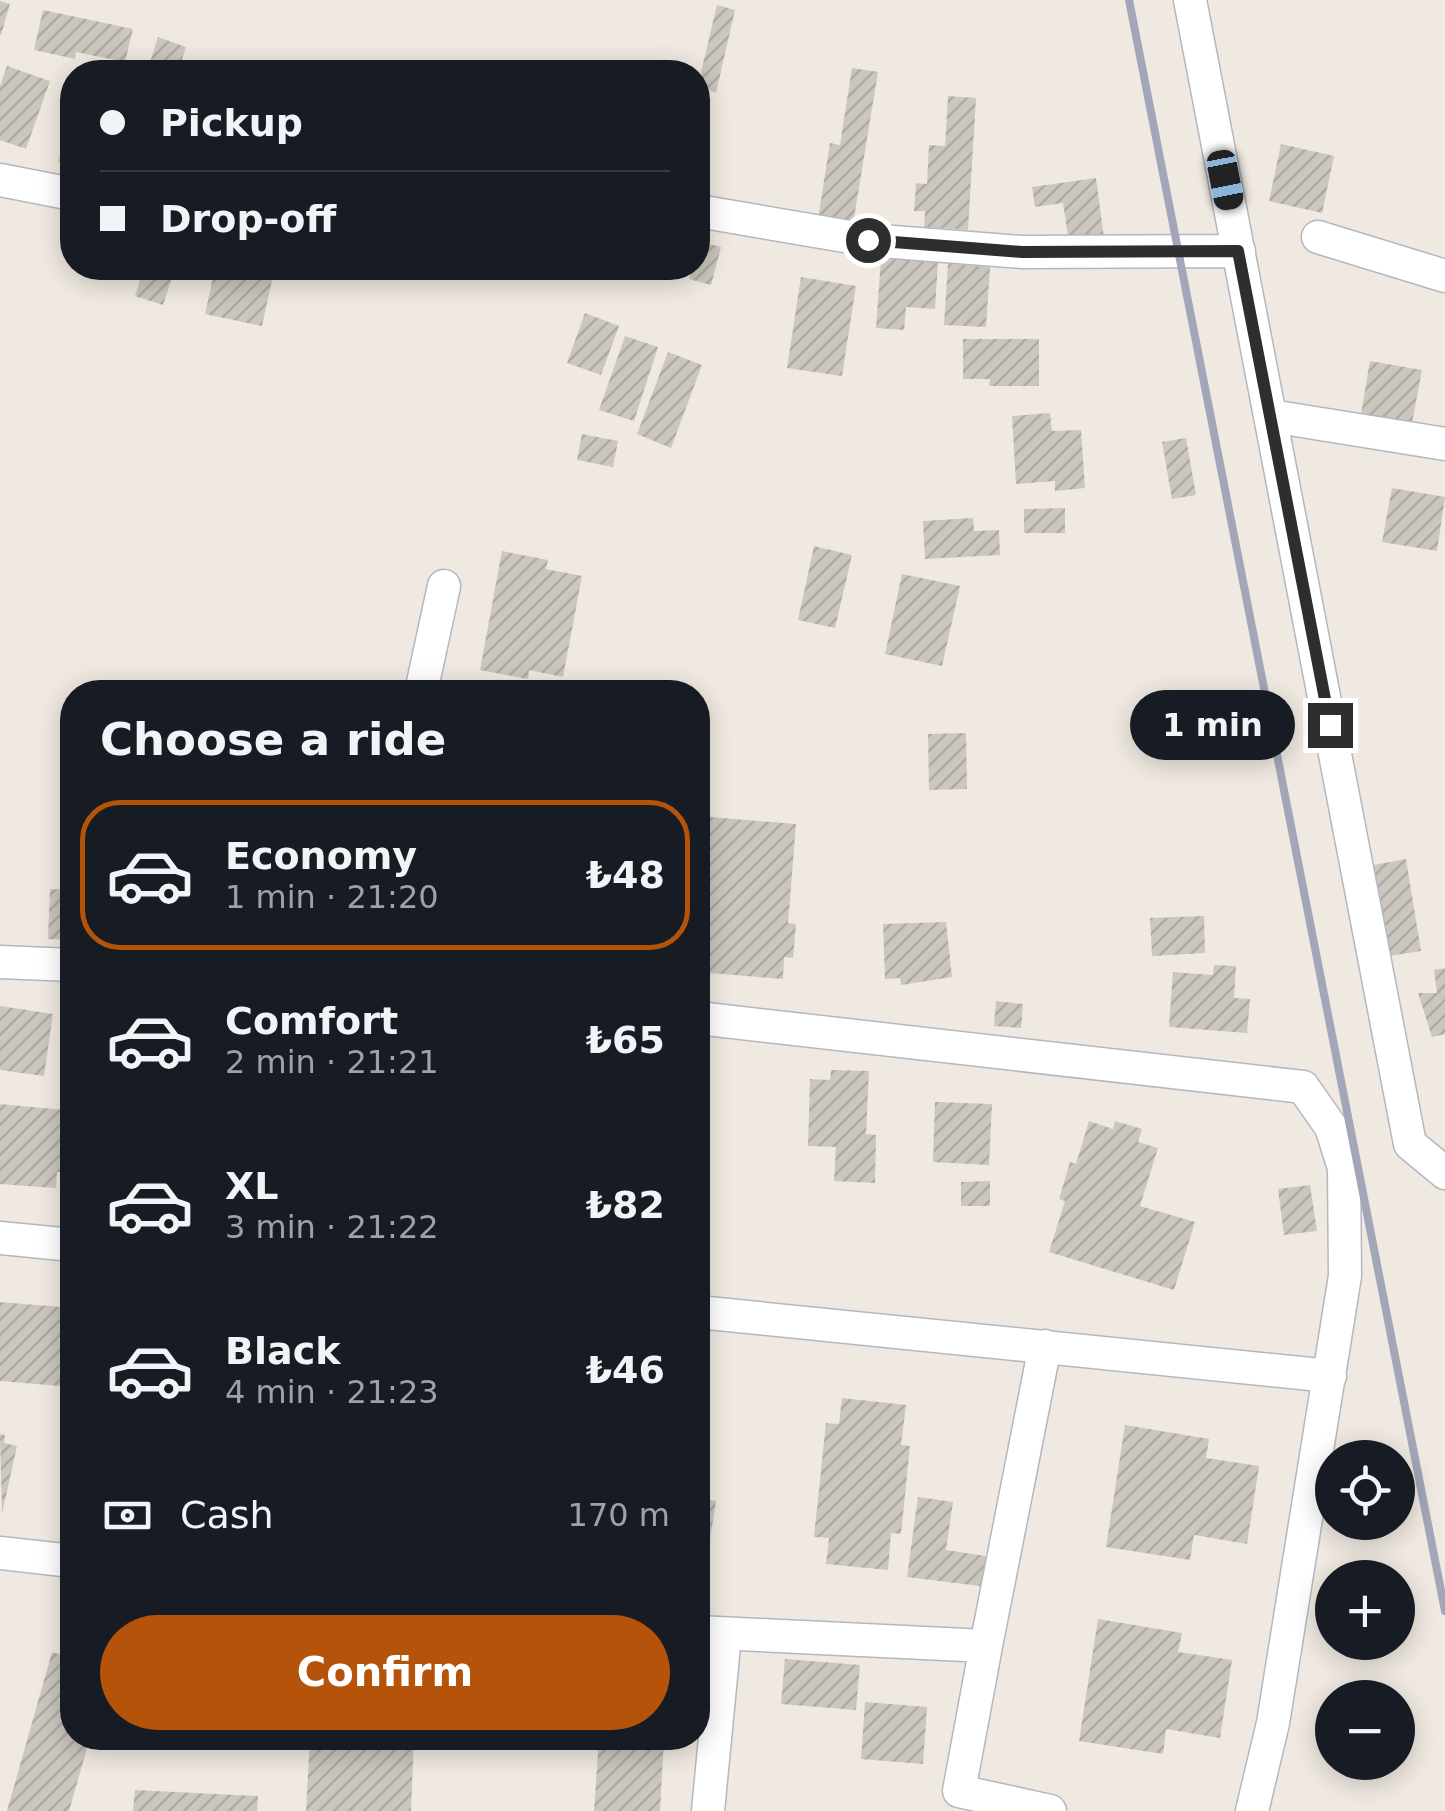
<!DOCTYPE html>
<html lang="en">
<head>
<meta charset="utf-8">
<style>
  :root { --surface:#171b24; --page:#20242c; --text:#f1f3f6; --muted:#9ea1a6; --line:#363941; --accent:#b45309 }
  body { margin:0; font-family:"DejaVu Sans",sans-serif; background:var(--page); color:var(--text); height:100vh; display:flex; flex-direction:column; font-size:38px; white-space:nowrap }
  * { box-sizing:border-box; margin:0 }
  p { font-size:32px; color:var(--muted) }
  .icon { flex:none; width:55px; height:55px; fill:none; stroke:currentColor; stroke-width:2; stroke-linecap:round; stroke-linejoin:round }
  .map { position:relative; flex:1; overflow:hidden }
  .panel { position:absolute; left:60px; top:680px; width:650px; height:1070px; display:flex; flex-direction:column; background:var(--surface); border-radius:40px; box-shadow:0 5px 25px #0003 }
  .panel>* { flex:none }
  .banner { position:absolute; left:60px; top:60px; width:650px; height:220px; border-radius:40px; box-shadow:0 5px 25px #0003; display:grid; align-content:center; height:220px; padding:0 40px; background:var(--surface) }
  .controls { position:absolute; left:1315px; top:1440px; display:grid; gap:20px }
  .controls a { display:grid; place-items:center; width:100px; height:100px; border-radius:50%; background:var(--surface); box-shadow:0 5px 25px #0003; font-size:50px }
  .end { position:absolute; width:45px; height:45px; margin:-22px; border:12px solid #2e2e2e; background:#fff; box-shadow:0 0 0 5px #fff }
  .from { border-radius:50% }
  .bubble { position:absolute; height:70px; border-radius:35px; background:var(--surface); box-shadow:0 5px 25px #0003; font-size:32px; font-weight:600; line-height:70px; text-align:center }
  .car { position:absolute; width:30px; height:60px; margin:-30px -15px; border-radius:12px; box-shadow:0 0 8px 2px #0007; background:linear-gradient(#222 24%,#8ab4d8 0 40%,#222 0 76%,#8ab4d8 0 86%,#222 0) }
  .banner b { display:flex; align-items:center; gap:35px; height:95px; font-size:38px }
  .banner b+b { border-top:2px solid var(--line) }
  .banner i { width:25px; height:25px; background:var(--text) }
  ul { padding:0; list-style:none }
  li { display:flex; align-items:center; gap:30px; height:150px; margin:0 20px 15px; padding:0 20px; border:5px solid transparent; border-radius:40px }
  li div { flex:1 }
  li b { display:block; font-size:38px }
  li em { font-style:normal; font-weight:600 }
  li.current { border-color:var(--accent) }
  li>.icon { width:90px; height:90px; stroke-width:1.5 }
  h2 { padding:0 40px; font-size:45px; line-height:120px }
  .pay { display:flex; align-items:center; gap:25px; height:110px; padding:0 40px; font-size:38px }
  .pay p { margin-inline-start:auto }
  .cta { display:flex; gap:20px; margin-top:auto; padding:20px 40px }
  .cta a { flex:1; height:115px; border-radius:60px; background:var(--accent); color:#fff; font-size:40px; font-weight:600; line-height:115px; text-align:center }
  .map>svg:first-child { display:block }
</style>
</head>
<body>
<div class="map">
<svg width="1445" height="1811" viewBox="0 0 1445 1811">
  <defs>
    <pattern id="building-hatch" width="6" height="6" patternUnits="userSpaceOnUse" patternTransform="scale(2.5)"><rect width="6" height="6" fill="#cbc7bf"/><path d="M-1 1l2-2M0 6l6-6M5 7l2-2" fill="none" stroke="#afaba4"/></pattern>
  </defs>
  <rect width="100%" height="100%" fill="#efe9e1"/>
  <!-- building -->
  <path fill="url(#building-hatch)" d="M 0,1 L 10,4 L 1,35 L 0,35 Z
    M 717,5 L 735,10 L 716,93 L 698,85 Z
    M 43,10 L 133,29 L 125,62 L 76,52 L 75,59 L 34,50 Z
    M 158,37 L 186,47 L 178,72 L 147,72 Z
    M 7,66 L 50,81 L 26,149 L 0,140 L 0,86 Z
    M 852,68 L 878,72 L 853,224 L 818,219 L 830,143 L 840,145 Z
    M 948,96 L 976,98 L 968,230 L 924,227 L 925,211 L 914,211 L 916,183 L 927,184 L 929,145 L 945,146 Z
    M 71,112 L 72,112 L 72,166 L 58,162 Z
    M 1281,144 L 1334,156 L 1322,213 L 1269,201 Z
    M 1096,178 L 1104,238 L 1069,243 L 1063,203 L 1035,207 L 1032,187 Z
    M 698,241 L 721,247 L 711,285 L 689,279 L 692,268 L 698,268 Z
    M 881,258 L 938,262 L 935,309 L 906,307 L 904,330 L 876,328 Z
    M 948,264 L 990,267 L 986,327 L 944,325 Z
    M 144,268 L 175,268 L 163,305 L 135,296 Z
    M 215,268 L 274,271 L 262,326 L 205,314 Z
    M 801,277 L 856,286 L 842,376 L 787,368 Z
    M 585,313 L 619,326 L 601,375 L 567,363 Z
    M 625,336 L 658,347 L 634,421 L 599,410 Z
    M 963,339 L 1039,339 L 1039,386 L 989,386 L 990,379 L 963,379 Z
    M 668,352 L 702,365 L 671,448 L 637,434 Z
    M 1370,361 L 1422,370 L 1412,423 L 1361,414 Z
    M 1050,413 L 1052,431 L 1081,430 L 1085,488 L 1055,491 L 1055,481 L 1016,484 L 1012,416 Z
    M 582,434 L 618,441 L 613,467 L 577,460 Z
    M 1186,438 L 1196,495 L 1172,499 L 1162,442 Z
    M 1392,488 L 1445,497 L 1437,551 L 1382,542 Z
    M 1065,508 L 1065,533 L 1024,533 L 1024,509 Z
    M 973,518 L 974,531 L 999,530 L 1000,555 L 925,559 L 923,521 Z
    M 814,546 L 852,555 L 835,628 L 798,620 Z
    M 502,551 L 548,560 L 546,569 L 582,576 L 563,677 L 529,670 L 528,679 L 480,670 Z
    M 902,574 L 960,586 L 942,666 L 885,654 Z
    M 966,733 L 967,789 L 929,790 L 928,734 Z
    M 698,816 L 796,824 L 788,923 L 796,924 L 793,958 L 784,957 L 783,979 L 698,972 Z
    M 1406,859 L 1421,951 L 1383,957 L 1368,866 Z
    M 50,889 L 72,890 L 72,940 L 48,939 Z
    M 1204,916 L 1205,953 L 1152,956 L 1150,918 Z
    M 946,922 L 952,977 L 901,985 L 900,978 L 885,979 L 883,924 Z
    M 1214,965 L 1236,966 L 1234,998 L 1250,999 L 1247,1033 L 1169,1027 L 1173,972 L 1213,975 Z
    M 1445,968 L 1445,1034 L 1432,1037 L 1418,993 L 1437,993 L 1434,970 Z
    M 996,1001 L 1023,1004 L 1021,1028 L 994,1026 Z
    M 0,1006 L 53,1014 L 44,1076 L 0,1070 Z
    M 831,1070 L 869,1071 L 866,1134 L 876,1135 L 875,1183 L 834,1181 L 836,1147 L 808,1146 L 810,1079 L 830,1080 Z
    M 935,1102 L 992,1104 L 989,1165 L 933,1162 Z
    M 0,1104 L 65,1110 L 62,1136 L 70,1136 L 67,1173 L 57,1172 L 56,1188 L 0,1184 Z
    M 1089,1121 L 1113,1129 L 1115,1121 L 1142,1129 L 1138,1142 L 1158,1148 L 1140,1206 L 1195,1222 L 1174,1290 L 1049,1252 L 1065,1201 L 1059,1199 L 1070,1162 L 1076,1164 Z
    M 990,1181 L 990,1206 L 961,1206 L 961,1182 Z
    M 1310,1185 L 1317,1231 L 1284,1235 L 1278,1189 Z
    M 0,1302 L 72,1308 L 72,1387 L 0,1381 Z
    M 842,1398 L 906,1405 L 901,1445 L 910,1446 L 901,1534 L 891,1533 L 888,1570 L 826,1564 L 829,1538 L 814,1537 L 826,1423 L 839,1424 Z
    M 1125,1425 L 1209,1439 L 1206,1458 L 1259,1466 L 1247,1544 L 1194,1535 L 1190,1560 L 1106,1547 Z
    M 0,1434 L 5,1435 L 4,1443 L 17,1446 L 2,1514 Z
    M 918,1497 L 953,1502 L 946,1550 L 992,1557 L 988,1587 L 907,1577 Z
    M 698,1498 L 716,1501 L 708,1552 L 698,1551 Z
    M 1098,1619 L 1182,1633 L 1178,1652 L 1232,1660 L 1220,1738 L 1166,1729 L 1163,1754 L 1079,1741 Z
    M 52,1652 L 72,1658 L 72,1738 L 90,1738 L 69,1811 L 7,1811 Z
    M 785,1659 L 860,1665 L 856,1710 L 781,1704 Z
    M 865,1702 L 927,1707 L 923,1764 L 861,1759 Z
    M 310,1738 L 414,1738 L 411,1811 L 306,1811 Z
    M 599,1738 L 664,1738 L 660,1811 L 594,1811 Z
    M 135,1790 L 258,1796 L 257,1811 L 133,1811 Z"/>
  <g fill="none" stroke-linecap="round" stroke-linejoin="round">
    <!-- minor casing -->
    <g stroke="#b4b7c1" stroke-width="35">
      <path id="minor" d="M 1190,0 L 1410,1144 L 1445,1173
        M 0,180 L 72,194
        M 698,211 L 868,240 L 1022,252 L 1239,251
        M 1318,237 L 1445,276
        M 1271,416 L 1445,444
        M 421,692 L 444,586
        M 0,962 L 72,965
        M 698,1018 L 1303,1087 L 1331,1127 L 1344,1168 L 1345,1276 L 1273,1723 L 1252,1811
        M 0,1238 L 72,1245
        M 698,1312 L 1330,1376
        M 0,1553 L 72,1561
        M 698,1632 L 986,1646 L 959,1791 L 1050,1811
        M 986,1646 L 1045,1346
        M 708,1811 L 725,1635"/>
    </g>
    <!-- minor -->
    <use href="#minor" stroke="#fff" stroke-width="32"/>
    <!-- rail -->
    <path stroke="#a3a6b8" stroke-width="8" d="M 1129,0 L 1445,1611"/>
  </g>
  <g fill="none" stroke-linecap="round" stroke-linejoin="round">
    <!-- route -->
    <path stroke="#2e2e2e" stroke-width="12" d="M 868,240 L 1022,252 L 1238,251 L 1330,725"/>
  </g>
</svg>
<div class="controls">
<a><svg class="icon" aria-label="locate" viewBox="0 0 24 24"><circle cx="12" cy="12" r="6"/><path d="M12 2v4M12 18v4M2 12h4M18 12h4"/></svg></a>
<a>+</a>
<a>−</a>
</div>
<i class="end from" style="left:868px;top:240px"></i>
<i class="end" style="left:1330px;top:725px"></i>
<div class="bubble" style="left:1130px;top:690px;width:165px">1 min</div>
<i class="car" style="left:1225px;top:180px;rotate:169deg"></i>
<div class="banner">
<b><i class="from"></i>Pickup</b>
<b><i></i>Drop-off</b>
</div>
<section class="panel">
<h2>Choose a ride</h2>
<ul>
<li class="current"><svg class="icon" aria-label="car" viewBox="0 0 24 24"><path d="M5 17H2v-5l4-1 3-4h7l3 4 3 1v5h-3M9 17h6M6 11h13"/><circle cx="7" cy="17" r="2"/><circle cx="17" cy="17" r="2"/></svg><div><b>Economy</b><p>1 min · 21:20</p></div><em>₺48</em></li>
<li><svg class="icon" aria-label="car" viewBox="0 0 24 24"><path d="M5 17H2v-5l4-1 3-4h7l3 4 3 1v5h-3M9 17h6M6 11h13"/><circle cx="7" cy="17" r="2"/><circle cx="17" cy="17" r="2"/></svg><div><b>Comfort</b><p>2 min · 21:21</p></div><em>₺65</em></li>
<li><svg class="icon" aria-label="car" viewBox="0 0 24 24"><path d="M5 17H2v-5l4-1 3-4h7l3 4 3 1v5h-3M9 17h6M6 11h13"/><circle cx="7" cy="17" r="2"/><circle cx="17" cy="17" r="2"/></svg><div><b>XL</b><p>3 min · 21:22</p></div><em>₺82</em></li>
<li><svg class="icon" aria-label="car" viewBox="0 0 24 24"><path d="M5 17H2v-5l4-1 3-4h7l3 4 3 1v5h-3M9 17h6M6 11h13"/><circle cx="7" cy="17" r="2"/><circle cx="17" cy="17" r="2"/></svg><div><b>Black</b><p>4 min · 21:23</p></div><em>₺46</em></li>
</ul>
<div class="pay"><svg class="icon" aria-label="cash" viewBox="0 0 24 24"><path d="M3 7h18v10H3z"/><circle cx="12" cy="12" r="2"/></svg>Cash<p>170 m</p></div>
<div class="cta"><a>Confirm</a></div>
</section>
</div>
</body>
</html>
